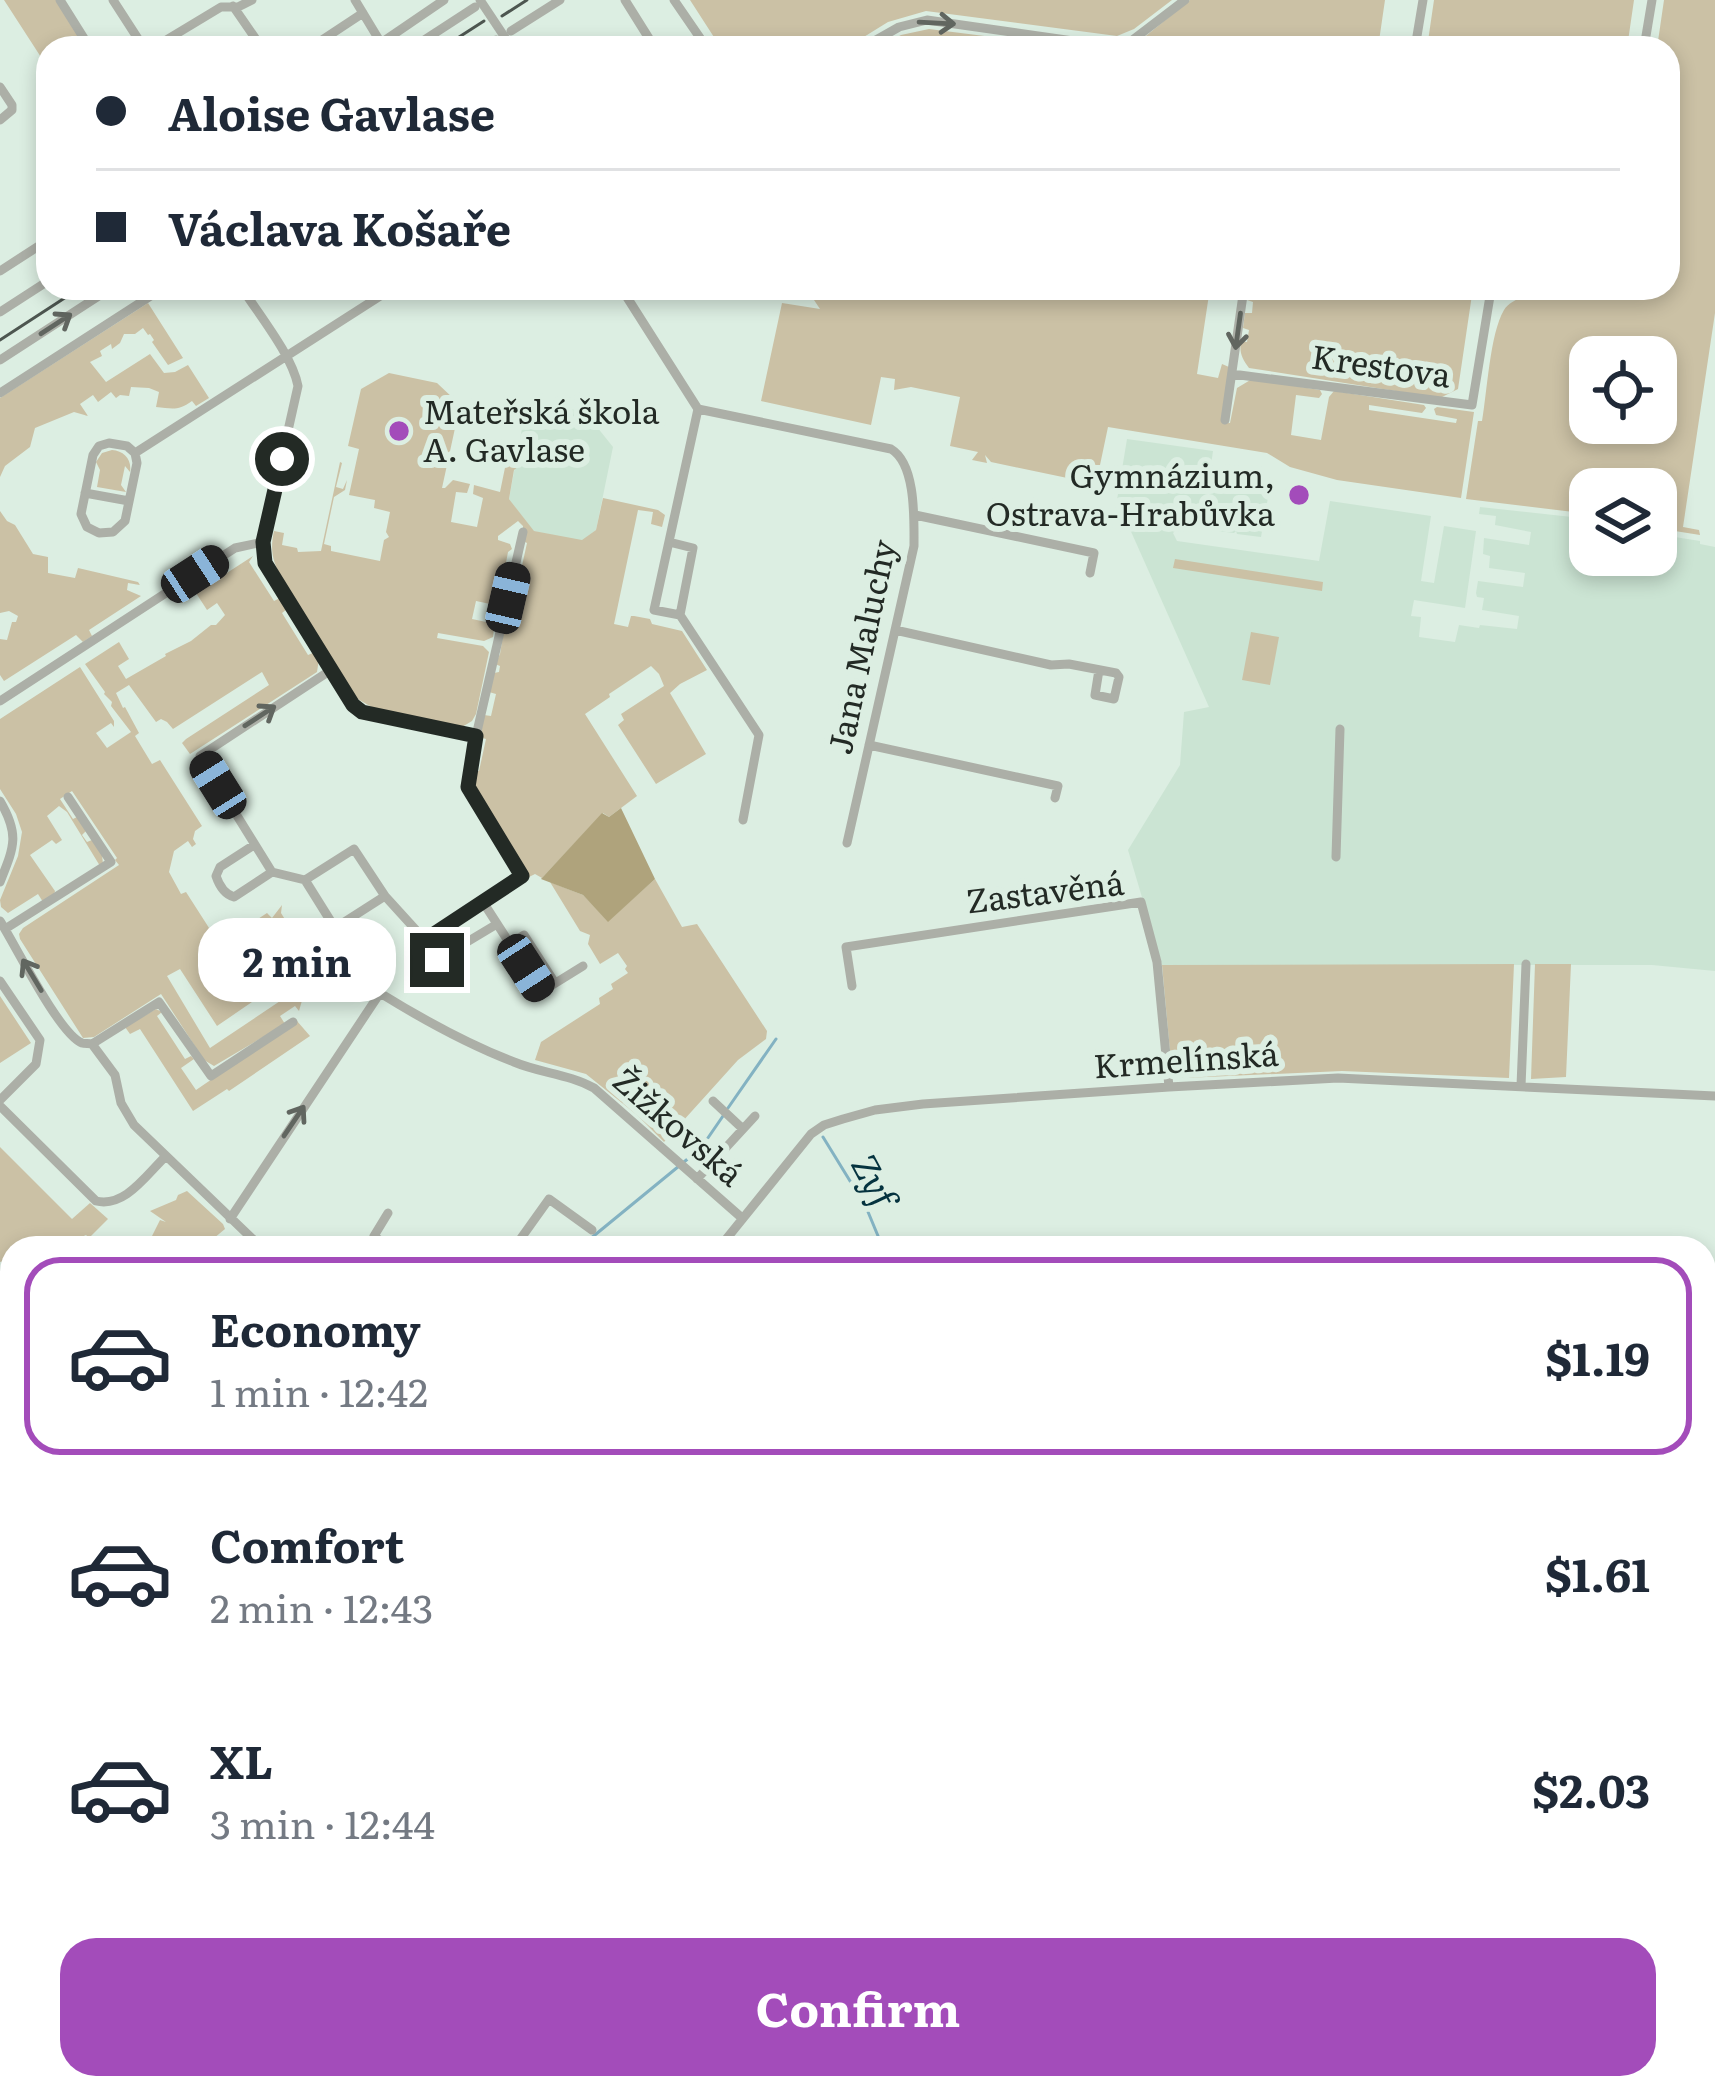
<!DOCTYPE html>
<html lang="en">
<head>
<meta charset="utf-8">
<style>
  :root { --surface:#fff; --page:#f6f6f7; --text:#1f2937; --muted:#747a83; --line:#e0e1e3; --accent:#a34cba }
  body { margin:0; font-family:Literata,serif; background:var(--page); color:var(--text); height:100vh; display:flex; flex-direction:column; font-size:45px; white-space:nowrap }
  * { box-sizing:border-box; margin:0 }
  p { font-size:39px; color:var(--muted) }
  .icon { flex:none; width:66px; height:66px; fill:none; stroke:currentColor; stroke-width:2; stroke-linecap:round; stroke-linejoin:round }
  .map { position:relative; flex:1; overflow:hidden }
  .drawer { position:absolute; left:0px; top:1236px; width:1716px; height:864px; display:flex; flex-direction:column; background:var(--surface); border-radius:36px 36px 0 0; box-shadow:0 6px 18px #0003 }
  .drawer>* { flex:none }
  .guide { position:absolute; left:36px; top:36px; width:1644px; height:264px; border-radius:36px; box-shadow:0 6px 18px #0003; display:grid; align-content:center; height:264px; padding:0 60px; background:var(--surface) }
  .tools { position:absolute; left:1569px; top:336px; display:grid; gap:24px }
  .tools a { display:grid; place-items:center; width:108px; height:108px; border-radius:24px; background:var(--surface); box-shadow:0 6px 18px #0003; font-size:60px }
  .end { position:absolute; width:54px; height:54px; margin:-27px; border:15px solid #232a25; background:#fff; box-shadow:0 0 0 6px #fff }
  .from { border-radius:50% }
  .bubble { position:absolute; height:84px; border-radius:36px; background:var(--surface); box-shadow:0 6px 18px #0003; font-size:39px; font-weight:700; line-height:84px; text-align:center }
  .car { position:absolute; width:36px; height:72px; margin:-36px -18px; border-radius:15px; box-shadow:0 0 9px 3px #0007; background:linear-gradient(#222 24%,#8ab4d8 0 40%,#222 0 76%,#8ab4d8 0 86%,#222 0) }
  .guide b { display:flex; align-items:center; gap:42px; height:114px; font-size:45px }
  .guide b+b { border-top:3px solid var(--line) }
  .guide i { width:30px; height:30px; background:var(--text) }
  ul { padding:21px 0 0; list-style:none }
  li { display:flex; align-items:center; gap:36px; height:198px; margin:0 24px 18px; padding:0 36px; border:6px solid transparent; border-radius:36px }
  li div { flex:1 }
  li b { display:block; font-size:45px }
  li em { font-style:normal; font-weight:700 }
  li.selected { border-color:var(--accent) }
  li>.icon { width:108px; height:108px; stroke-width:1.5 }
  .cta { display:flex; gap:24px; margin-top:auto; padding:24px 60px }
  .cta a { flex:1; height:138px; border-radius:36px; background:var(--accent); color:#fff; font-size:48px; font-weight:700; line-height:138px; text-align:center }
  .map>svg:first-child { display:block }
</style>
</head>
<body>
<div class="map">
<svg width="1715" height="2100" viewBox="0 0 1715 2100">
  <rect width="100%" height="100%" fill="#dceee2"/>
  <!-- built -->
  <path fill="#cbe4d3" d="M 548,404 L 585,412 L 613,447 L 596,530 L 582,541 L 533,531 L 509,499 L 523,423 Z
    M 1127,439 L 1213,451 L 1208,486 L 1257,493 L 1258,491 L 1269,492 L 1261,537 L 1237,534 L 1236,531 L 1234,533 L 1180,526 L 1173,533 L 1177,541 L 1319,561 L 1330,501 L 1431,516 L 1421,581 L 1434,583 L 1444,526 L 1476,531 L 1465,608 L 1414,600 L 1411,616 L 1421,617 L 1419,637 L 1455,642 L 1459,625 L 1479,628 L 1480,625 L 1517,629 L 1519,616 L 1482,610 L 1484,598 L 1477,597 L 1476,593 L 1478,581 L 1523,587 L 1525,573 L 1489,568 L 1490,556 L 1483,554 L 1484,538 L 1529,545 L 1531,532 L 1495,525 L 1496,516 L 1479,514 L 1480,507 L 1590,519 L 1590,555 L 1656,555 L 1656,534 L 1700,541 L 1700,544 L 1715,547 L 1715,971 L 1652,965 L 1162,965 L 1128,850 L 1180,765 L 1184,712 L 1209,707 L 1117,500 Z
    M 1704,1310 L 1715,1312 L 1715,1551 L 1704,1550 Z
    M 611,2088 L 1560,2088 L 1556,2100 L 604,2100 Z"/>
  <!-- green -->
  <path fill="#cbc1a5" fill-rule="evenodd" d="M 4,0 L 56,0 L 87,48 L 48,48 L 48,68 Z
    M 690,0 L 1172,0 L 1134,29 L 1117,36 L 926,11 L 888,22 L 846,48 L 721,48 Z
    M 1190,0 L 1385,0 L 1378,48 L 1131,48 Z
    M 1434,0 L 1634,0 L 1627,48 L 1427,48 Z
    M 1664,0 L 1715,0 L 1715,313 L 1683,527 L 1699,530 L 1700,535 L 1656,528 L 1656,489 L 1590,489 L 1590,514 L 1466,499 L 1478,421 L 1482,421 C 1487,393 1490,333 1504,310 C 1521,281 1635,288 1668,288 L 1668,48 L 1657,48 ZM 1590,357 L 1656,357 L 1656,423 L 1590,423 Z
    M 929,29 L 1016,40 L 1019,46 L 1032,48 L 877,48 L 901,35 Z
    M 806,288 L 1210,288 L 1197,374 L 1218,378 L 1222,364 L 1229,367 L 1222,422 L 1230,423 L 1237,388 L 1252,379 L 1320,390 L 1322,394 L 1319,398 L 1296,395 L 1291,435 L 1321,440 L 1329,397 L 1334,391 L 1424,405 L 1426,408 L 1422,413 L 1369,405 L 1369,410 L 1456,423 L 1457,419 L 1436,415 L 1434,409 L 1437,407 L 1474,412 L 1461,498 L 1337,480 L 1290,467 L 1267,453 L 1108,427 L 1096,484 L 991,462 L 985,455 L 987,463 L 972,460 L 978,452 L 950,446 L 960,397 L 911,387 L 894,390 L 895,379 L 881,377 L 871,425 L 761,401 L 782,303 L 820,309 Z
    M 1249,288 L 1473,288 L 1458,389 L 1440,398 L 1249,368 C 1242,359 1239,352 1241,341 L 1247,342 L 1249,330 L 1243,328 L 1245,313 L 1252,313 L 1253,302 L 1247,300 Z
    M 148,303 L 183,358 L 168,365 L 152,342 L 154,340 L 150,334 L 148,335 L 143,328 L 135,334 L 124,334 L 120,343 L 112,349 L 111,344 L 100,351 L 102,356 L 90,362 L 106,382 L 150,354 L 164,373 L 175,372 L 188,365 L 209,398 L 196,406 L 192,401 C 177,412 171,408 156,407 L 159,392 L 149,388 L 131,387 L 129,396 L 120,395 L 116,398 L 111,392 L 98,402 L 93,395 L 80,404 L 88,416 L 74,412 L 35,428 L 30,447 L 5,466 L 0,477 L 0,398 Z
    M 389,373 L 437,383 L 454,399 L 450,416 L 457,419 L 442,488 L 445,488 L 453,480 L 470,484 L 467,493 L 456,492 L 451,522 L 477,527 L 483,498 L 473,494 L 474,485 L 500,492 L 507,458 L 525,461 L 514,470 L 509,499 L 534,531 L 582,540 L 596,530 L 603,498 L 658,510 L 665,515 L 662,527 L 651,524 L 653,512 L 638,510 L 614,624 L 628,627 L 631,616 L 634,616 L 650,619 L 652,624 L 682,631 L 707,670 L 680,684 L 670,693 L 706,754 L 656,784 L 618,725 L 624,720 L 621,714 L 664,686 L 659,674 L 651,666 L 609,694 L 610,697 L 585,714 L 637,796 L 609,817 L 603,813 L 542,878 L 535,874 L 529,877 C 511,849 471,803 472,771 L 479,771 L 486,739 L 479,737 L 484,715 L 491,716 L 496,694 L 489,692 L 494,673 L 499,672 L 500,666 L 495,664 L 500,654 L 506,617 L 509,616 L 511,594 L 516,593 L 527,543 L 523,541 L 523,526 L 518,521 L 498,536 L 498,540 L 510,544 L 512,549 L 508,552 L 504,573 L 506,576 L 503,576 L 500,589 L 502,594 L 499,608 L 495,610 L 495,605 L 476,601 L 472,619 L 491,623 L 495,619 L 493,637 L 484,641 L 438,633 L 437,638 L 483,646 L 489,652 L 476,714 L 472,721 L 462,727 L 375,709 L 356,698 L 280,580 L 282,578 C 272,561 270,550 274,531 L 284,533 L 282,545 L 297,548 L 298,552 L 321,551 L 340,462 L 342,463 L 336,487 L 343,489 L 347,480 L 345,490 L 334,497 L 324,544 L 331,546 L 331,551 L 380,561 L 384,540 L 389,537 L 386,532 L 390,512 L 374,508 L 375,500 L 349,495 L 359,449 L 348,446 L 361,389 Z
    M 112,450 C 124,451 132,459 130,472 L 125,466 L 121,485 L 126,492 L 97,487 L 100,470 L 96,462 L 102,453 Z
    M 0,511 L 7,521 L 15,525 L 33,554 L 48,557 L 48,573 L 75,578 L 78,568 L 138,582 L 140,585 L 128,583 L 127,590 L 141,596 L 89,630 L 92,636 L 83,642 L 76,635 L 4,681 L 0,675 L 0,639 L 7,640 L 12,622 L 16,622 L 18,616 L 9,611 L 0,613 Z
    M 253,556 L 249,562 L 274,601 L 280,598 L 287,609 L 282,613 L 308,655 L 315,652 L 319,659 L 317,672 L 190,754 L 182,743 L 186,739 L 269,685 L 262,672 L 173,729 L 167,722 L 161,719 L 156,722 L 129,685 L 116,693 L 123,708 L 125,707 L 139,733 L 135,736 L 152,764 L 160,760 L 202,826 L 195,831 L 193,839 L 196,844 L 192,847 L 188,841 L 174,851 L 169,872 L 181,894 L 186,892 L 211,931 L 220,925 L 229,938 L 267,913 L 272,918 L 282,905 L 281,913 L 286,921 L 291,919 L 310,948 L 305,951 L 311,960 L 309,962 L 304,957 L 285,970 L 290,976 L 217,1026 L 180,969 L 167,976 L 210,1048 L 298,989 L 303,997 L 299,1011 L 295,1006 L 280,1016 L 285,1024 L 214,1066 L 204,1060 L 161,994 L 94,1037 L 83,1038 L 20,939 L 19,934 L 23,928 L 119,865 L 115,860 L 117,858 L 72,791 L 60,799 L 73,819 L 77,817 L 86,831 L 82,835 L 87,842 L 92,840 L 102,855 L 103,864 L 100,866 L 67,812 L 59,806 L 47,816 L 62,840 L 56,844 L 52,840 L 30,855 L 55,891 L 54,895 L 43,902 L 38,894 L 8,913 L 1,907 L 0,900 L 18,856 L 22,832 L 16,814 L 0,789 L 0,719 L 80,667 L 114,721 L 114,727 L 111,723 L 96,733 L 107,748 L 131,732 L 111,706 L 112,702 L 104,694 L 105,692 L 85,664 L 119,642 L 129,659 L 118,666 L 126,679 L 166,656 L 165,654 L 191,641 L 211,625 L 216,625 L 225,615 L 217,603 L 207,610 L 196,593 Z
    M 1175,559 L 1323,582 L 1322,591 L 1173,568 Z
    M 1251,632 L 1279,637 L 1270,685 L 1242,680 Z
    M 655,879 L 682,927 L 697,924 L 767,1031 L 766,1039 L 738,1060 L 664,1142 L 637,1115 L 586,1074 L 535,1060 L 541,1042 L 600,1004 L 599,998 L 613,989 L 611,984 L 628,973 L 625,969 L 627,966 L 618,953 L 600,964 L 588,944 L 590,935 L 580,931 L 550,882 L 583,895 L 608,921 Z
    M 1514,964 L 1509,1078 L 1342,1071 L 1184,1078 L 1172,1073 L 1162,965 Z
    M 1535,964 L 1571,964 L 1566,1077 L 1531,1079 Z
    M 0,996 L 31,1043 L 0,1063 Z
    M 156,1009 L 162,1012 L 157,1016 L 185,1059 L 191,1056 L 194,1059 L 181,1068 L 196,1090 L 297,1021 L 310,1036 L 229,1091 L 227,1089 L 193,1111 L 140,1029 L 130,1034 L 125,1027 Z
    M 0,1147 L 72,1219 L 90,1203 L 108,1219 L 89,1238 L 86,1235 L 58,1248 L 12,1248 L 12,1259 L 0,1262 Z
    M 187,1191 L 223,1224 L 225,1229 L 202,1248 L 146,1248 L 160,1220 L 166,1222 L 150,1211 L 176,1200 L 178,1195 Z
    M 1704,1552 L 1715,1553 L 1715,1709 L 1704,1733 Z"/>
  <!-- forest -->
  <path fill="#afa37c" d="M 621,808 L 655,879 L 608,922 L 583,895 L 541,879 L 602,813 L 609,817 Z
    M 1715,1936 L 1715,2053 L 1704,2069 L 1704,1963 Z"/>
  <g fill="none" stroke-linecap="round" stroke-linejoin="round">
    <!-- stream -->
    <path stroke="#83b2c2" stroke-width="3" d="M 728,1108 L 776,1039
      M 823,1137 L 866,1207 L 883,1248
      M 579,1248 L 701,1148 L 723,1116
      M 0,1498 L 12,1501
      M 604,2100 L 611,2088"/>
    <!-- minor -->
    <path stroke="#acafa7" stroke-width="9" d="M 60,0 L 90,48
      M 113,0 L 144,48
      M 355,0 L 381,43 L 373,48
      M 625,0 L 655,48
      M 674,0 L 707,48
      M 233,6 L 262,48
      M 511,31 L 560,0
      M 381,43 L 444,0
      M 153,48 L 221,7 L 238,7 L 252,0
      M 310,48 L 363,13
      M 412,48 L 475,7
      M 484,48 L 496,40
      M 862,48 L 899,27 L 927,20 L 1122,48 L 1185,0
      M 1415,48 L 1423,0
      M 1644,48 L 1652,0
      M 0,87 L 12,105 L 12,110 L 0,120
      M 0,271 L 48,240
      M 242,288 C 259,315 292,355 298,386 L 263,542 L 265,564 L 353,705 L 362,712 L 476,736
      M 607,288 L 623,291 L 698,409 L 654,610 L 680,615 L 759,735 L 743,820
      M 0,312 L 48,281
      M 0,360 L 111,288
      M 1232,374 L 1472,405 L 1491,290 L 1498,288
      M 0,393 L 163,288
      M 698,409 L 891,449 C 916,464 914,518 914,546 L 847,843
      M 1225,420 L 1244,288
      M 109,443 L 127,446 L 135,453 L 137,463 L 125,521 L 113,532 L 99,533 L 87,527 L 81,514 L 93,455 L 99,446 Z
      M 135,453 L 388,291
      M 85,493 L 129,501
      M 915,515 L 1094,553 L 1090,573
      M 669,542 L 693,548 L 680,615
      M 895,630 L 1051,665 L 1069,664 L 1116,673 L 1119,677 L 1114,699 L 1095,695 L 1099,670
      M 0,701 L 235,548 L 263,542
      M 869,745 L 1058,786 L 1055,798
      M 0,801 C 20,835 14,847 0,882
      M 254,845 L 220,867 L 216,876 C 219,885 224,894 234,897 L 272,872
      M 354,849 L 385,896 L 335,928 L 305,880 Z
      M 1336,857 L 1340,729
      M 305,880 L 272,872 L 200,756 L 331,670
      M 385,896 L 425,940 L 437,960 L 497,924
      M 483,902 L 541,992 L 583,966
      M 0,921 C 16,946 59,1034 82,1043 C 85,1044 89,1043 92,1044 L 159,1002 L 211,1076 L 293,1022
      M 5,929 L 111,862 L 68,797
      M 425,940 L 522,876 L 468,787 L 476,736 L 523,532
      M 510,944 L 524,935 L 555,983
      M 0,981 L 40,1040
      M 852,986 L 846,947 L 1141,902 L 1157,962 L 1169,1087
      M 92,1044 L 115,1075 L 121,1103 L 134,1125 L 262,1248
      M 1521,1086 L 1526,964
      M 0,1100 L 36,1064 L 40,1040
      M 713,1101 L 743,1129
      M 0,1106 L 96,1201 C 125,1208 146,1175 166,1156
      M 697,1179 L 755,1116
      M 388,1213 L 374,1236 L 390,1248
      M 230,1219 L 380,993 C 422,1019 467,1044 514,1062 C 540,1073 569,1074 594,1088 L 742,1218
      M 514,1248 L 549,1199 L 592,1230
      M 719,1248 L 811,1134 L 824,1125 L 843,1119 L 875,1110 L 923,1104 L 1169,1087 L 1338,1078 L 1715,1096
      M 1704,1944 L 1715,1917
      M 666,2088 L 697,2100
      M 1395,2088 L 1425,2100
      M 1131,2100 L 1136,2088
      M 1542,2100 L 1547,2088
      M 1639,2100 L 1644,2088"/>
    <!-- secondary -->
    <path stroke="#8e9287" stroke-width="14" d="M 1704,1297 L 1715,1299
      M 30,2100 L 43,2088"/>
    <!-- motorway -->
    <path stroke="#676d5d" stroke-width="16" d="M 1704,1823 L 1715,1797
      M 1704,1866 L 1715,1839
      M 1593,2100 L 1597,2088
      M 1611,2100 L 1616,2088"/>
    <!-- tram -->
    <path stroke="#4d5650" stroke-width="3" d="M 502,16 L 527,0
      M 442,48 L 484,21
      M 0,340 L 80,288"/>
    <!-- minor-bridge -->
    <path stroke="#acafa7" stroke-width="9" d="M 480,0 L 512,48"/>
  </g>
  <!-- one-way arrows -->
  <defs><path id="oneway-shaft" d="M-6 0H5M1.5-3L5.5 0L1.5 3" fill="none" stroke-width="1.6" stroke-linecap="round" stroke-linejoin="round" transform="scale(3)"/></defs>
  <g stroke="#616660">
    <use href="#oneway-shaft" transform="translate(937 23) rotate(3)"/>
    <use href="#oneway-shaft" transform="translate(56 324) rotate(-33)"/>
    <use href="#oneway-shaft" transform="translate(1238 331) rotate(98)"/>
    <use href="#oneway-shaft" transform="translate(260 716) rotate(-33)"/>
    <use href="#oneway-shaft" transform="translate(32 975) rotate(-121)"/>
    <use href="#oneway-shaft" transform="translate(294 1121) rotate(-56)"/>
  </g>
  <g fill="none" stroke-linecap="round" stroke-linejoin="round">
    <!-- route -->
    <path stroke="#232a25" stroke-width="15" d="M 282,459 L 263,542 L 265,563 L 353,705 L 362,712 L 476,736 L 468,787 L 522,876 L 425,940 L 437,960"/>
  </g>
  <!-- markers -->
  <g fill="#a34cba" stroke="#dceee2" stroke-width="4.5">
    <circle cx="399" cy="431" r="12"/>
    <circle cx="1299" cy="495" r="12"/>
  </g>
  <g text-anchor="middle" stroke-width="12" stroke-linejoin="round" paint-order="stroke">
    <!-- street labels -->
    <g font-size="33" fill="#232a25" stroke="#dceee2">
      <text transform="translate(1381 366) rotate(8)" y="12">Krestova</text>
      <text transform="translate(862 647) rotate(-78)" y="12">Jana Maluchy</text>
      <text transform="translate(1045 892) rotate(-7)" y="12">Zastavěná</text>
      <text transform="translate(1186 1060) rotate(-4)" y="12">Krmelínská</text>
      <text transform="translate(678 1127) rotate(41)" y="12">Žižkovská</text>
    </g>
    <!-- poi labels -->
    <g font-size="33" fill="#232a25" stroke="#dceee2" text-anchor="start">
      <text x="423" y="424">Mateřská škola<tspan x="423" dy="38">A. Gavlase</tspan></text>
      <text x="1275" y="488" text-anchor="end">Gymnázium,<tspan x="1275" dy="38">Ostrava-Hrabůvka</tspan></text>
    </g>
    <!-- water labels -->
    <g font-size="36" font-style="italic" fill="#05333f" stroke="#dceee2">
      <text transform="translate(874 1181) rotate(62)" y="13">Zyf</text>
    </g>
  </g>
</svg>
<div class="tools">
<a><svg class="icon" aria-label="locate" viewBox="0 0 24 24"><circle cx="12" cy="12" r="6"/><path d="M12 2v4M12 18v4M2 12h4M18 12h4"/></svg></a>
<a><svg class="icon" aria-label="layers" viewBox="0 0 24 24"><path d="M12 4l9 5-9 5-9-5zM3 14l9 5 9-5"/></svg></a>
</div>
<i class="end from" style="left:282px;top:459px"></i>
<i class="end" style="left:437px;top:960px"></i>
<div class="bubble" style="left:198px;top:918px;width:198px">2 min</div>
<i class="car" style="left:195px;top:574px;rotate:57deg"></i>
<i class="car" style="left:508px;top:598px;rotate:13deg"></i>
<i class="car" style="left:218px;top:785px;rotate:328deg"></i>
<i class="car" style="left:526px;top:968px;rotate:147deg"></i>
<div class="guide">
<b><i class="from"></i>Aloise Gavlase</b>
<b><i></i>Václava Košaře</b>
</div>
<section class="drawer">
<ul>
<li class="selected"><svg class="icon" aria-label="car" viewBox="0 0 24 24"><path d="M5 17H2v-5l4-1 3-4h7l3 4 3 1v5h-3M9 17h6M6 11h13"/><circle cx="7" cy="17" r="2"/><circle cx="17" cy="17" r="2"/></svg><div><b>Economy</b><p>1 min · 12:42</p></div><em>$1.19</em></li>
<li><svg class="icon" aria-label="car" viewBox="0 0 24 24"><path d="M5 17H2v-5l4-1 3-4h7l3 4 3 1v5h-3M9 17h6M6 11h13"/><circle cx="7" cy="17" r="2"/><circle cx="17" cy="17" r="2"/></svg><div><b>Comfort</b><p>2 min · 12:43</p></div><em>$1.61</em></li>
<li><svg class="icon" aria-label="car" viewBox="0 0 24 24"><path d="M5 17H2v-5l4-1 3-4h7l3 4 3 1v5h-3M9 17h6M6 11h13"/><circle cx="7" cy="17" r="2"/><circle cx="17" cy="17" r="2"/></svg><div><b>XL</b><p>3 min · 12:44</p></div><em>$2.03</em></li>
</ul>
<div class="cta"><a>Confirm</a></div>
</section>
</div>
</body>
</html>
